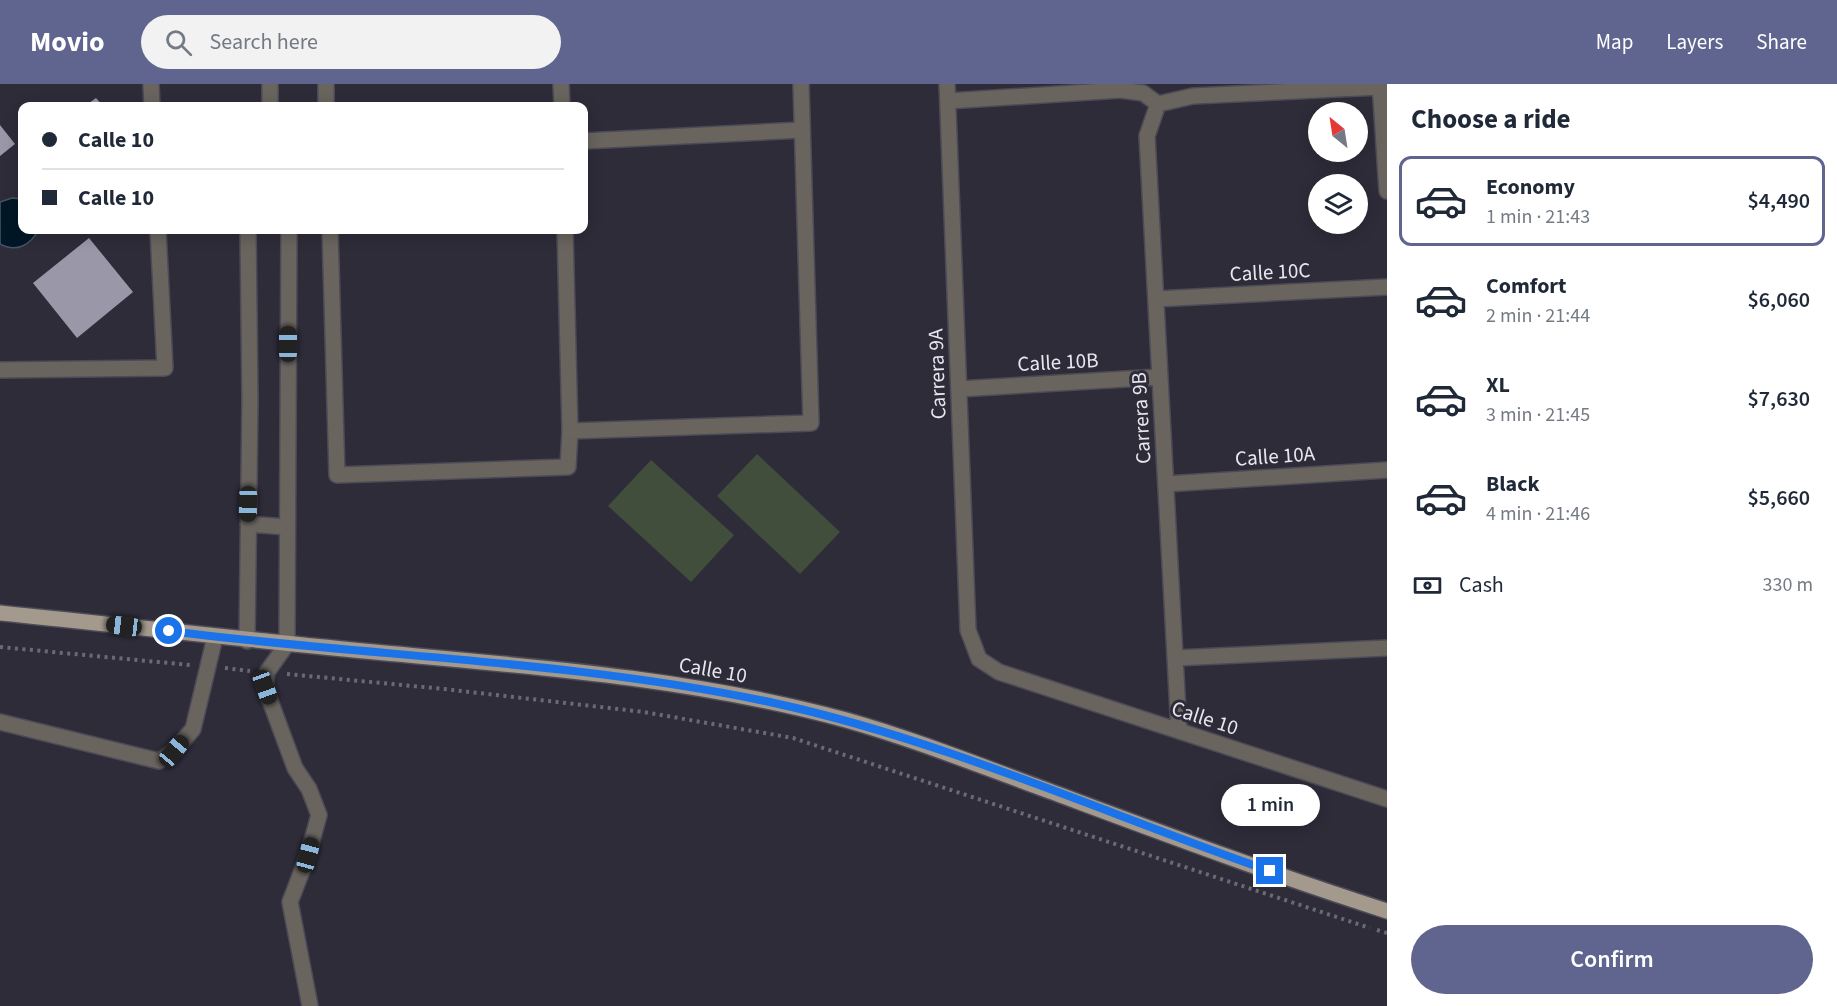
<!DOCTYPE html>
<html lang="en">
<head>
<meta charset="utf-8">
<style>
  :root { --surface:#fff; --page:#f2f2f3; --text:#1f2937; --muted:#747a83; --line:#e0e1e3; --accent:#5f658f }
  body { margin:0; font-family:"Source Sans 3",sans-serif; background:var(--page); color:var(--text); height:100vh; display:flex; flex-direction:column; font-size:22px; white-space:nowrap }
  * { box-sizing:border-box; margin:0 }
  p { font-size:20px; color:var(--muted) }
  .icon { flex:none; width:33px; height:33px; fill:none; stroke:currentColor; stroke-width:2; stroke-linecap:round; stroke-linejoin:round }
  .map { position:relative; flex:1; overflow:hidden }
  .sheet { display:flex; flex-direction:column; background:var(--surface); width:450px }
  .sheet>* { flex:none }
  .banner { position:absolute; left:18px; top:18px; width:570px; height:132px; border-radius:12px; box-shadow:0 3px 15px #0003; display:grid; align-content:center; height:132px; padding:0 24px; background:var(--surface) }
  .needle { width:39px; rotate:330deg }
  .fabs { position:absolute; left:1308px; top:18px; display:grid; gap:12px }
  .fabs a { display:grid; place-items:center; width:60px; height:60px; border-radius:50%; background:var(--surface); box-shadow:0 3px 15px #0003; font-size:30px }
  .end { position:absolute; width:27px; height:27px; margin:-14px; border:8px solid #1a73e8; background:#fff; box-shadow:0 0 0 3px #fff }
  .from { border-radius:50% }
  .bubble { position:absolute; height:42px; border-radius:21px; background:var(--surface); box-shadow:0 3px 15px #0003; font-size:20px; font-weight:600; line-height:42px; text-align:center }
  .car { position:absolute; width:18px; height:36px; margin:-18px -9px; border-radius:8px; box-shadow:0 0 4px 2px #0007; background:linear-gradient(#222 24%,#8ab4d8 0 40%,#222 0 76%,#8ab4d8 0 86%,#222 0) }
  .banner b { display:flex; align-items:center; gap:21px; height:57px; font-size:22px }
  .banner b+b { border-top:2px solid var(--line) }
  .banner i { width:15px; height:15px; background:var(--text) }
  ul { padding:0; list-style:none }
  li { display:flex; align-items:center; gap:18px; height:90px; margin:0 12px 9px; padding:0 12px; border:3px solid transparent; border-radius:12px }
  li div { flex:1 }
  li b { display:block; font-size:22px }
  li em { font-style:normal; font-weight:600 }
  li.current { border-color:var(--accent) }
  li>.icon { width:54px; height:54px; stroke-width:1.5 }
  h2 { padding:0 24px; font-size:27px; line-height:72px }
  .pay { display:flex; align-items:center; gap:15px; height:66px; padding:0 24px; font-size:22px }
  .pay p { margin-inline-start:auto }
  .button { display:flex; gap:12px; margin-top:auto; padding:12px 24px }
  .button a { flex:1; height:69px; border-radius:36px; background:var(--accent); color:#fff; font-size:24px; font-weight:600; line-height:69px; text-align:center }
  header { display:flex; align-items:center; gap:36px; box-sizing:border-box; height:84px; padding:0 30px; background:var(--accent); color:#fff }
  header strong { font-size:28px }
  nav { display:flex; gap:33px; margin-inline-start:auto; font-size:21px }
  .search { width:420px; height:54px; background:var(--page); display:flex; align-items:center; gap:15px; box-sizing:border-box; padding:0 21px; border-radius:33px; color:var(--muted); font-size:22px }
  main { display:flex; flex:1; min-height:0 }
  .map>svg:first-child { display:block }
</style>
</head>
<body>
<header>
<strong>Movio</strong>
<div class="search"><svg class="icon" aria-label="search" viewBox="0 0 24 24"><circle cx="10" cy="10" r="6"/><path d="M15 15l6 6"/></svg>Search here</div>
<nav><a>Map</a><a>Layers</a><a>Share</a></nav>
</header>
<main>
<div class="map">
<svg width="1387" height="922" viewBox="0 0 1387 922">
  <rect width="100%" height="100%" fill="#2e2c39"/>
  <!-- green -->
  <path fill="#424e3c" d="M 757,370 L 840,448 L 800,490 L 717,412 Z
    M 651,376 L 734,451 L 691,498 L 608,422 Z"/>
  <!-- water -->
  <path fill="#011727" stroke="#465563" stroke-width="1.5" d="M 12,114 L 22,115 L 22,146 L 38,146 C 31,161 16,169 0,160 L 0,118 Z"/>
  <!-- building -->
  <path fill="#9a97a8" d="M 96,14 L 103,22 L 85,22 Z
    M 0,41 L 15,60 L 0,72 Z
    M 89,154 L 133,208 L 77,254 L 33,199 Z"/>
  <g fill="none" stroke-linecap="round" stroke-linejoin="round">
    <!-- minor casing -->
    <g stroke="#4c4a56" stroke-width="18">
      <path id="minor" d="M 151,0 L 152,22
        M 270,0 L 270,22
        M 326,0 L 326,22
        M 561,0 L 562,22
        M 947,0 L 968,546 L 979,575 L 999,588 L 1387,715
        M 1380,0 L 1387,107
        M 948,17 L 1121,6 L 1143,9 L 1158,20 L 1193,12 L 1380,3
        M 1158,20 L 1147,52 L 1179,647
        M 584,57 L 802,46
        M 289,146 L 287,560 L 267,588 L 265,603 L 295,684 L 309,705 L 319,731 L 308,771 L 290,818 L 310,922
        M 330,146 L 337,391 L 568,383 L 570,347 L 811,339 L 801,0
        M 565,146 L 570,347
        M 1156,215 L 1387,203
        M 0,286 L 165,284 L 158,146
        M 959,305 L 1160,293
        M 1166,400 L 1387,386
        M 248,440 L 287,443
        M 247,557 L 250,316 L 248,146
        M 1175,574 L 1387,564
        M 0,638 L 159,677 L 174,667 L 193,645 L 215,553"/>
    </g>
    <!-- major casing -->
    <g stroke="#4c4a56" stroke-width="18">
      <path id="major" d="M 0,529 C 128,542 257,557 385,569 C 540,583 695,595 846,636 C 910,654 973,679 1036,702 C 1152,745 1268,789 1387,827"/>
    </g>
    <!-- path -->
    <path stroke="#6b6975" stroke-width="4" stroke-dasharray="3 4.5" stroke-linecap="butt" d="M 0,563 L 190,581
      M 225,584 L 250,587
      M 287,590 L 444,605 L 644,628 L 793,654 L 1370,844
      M 1377,846 L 1387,849"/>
    <!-- minor -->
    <use href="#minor" stroke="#69645e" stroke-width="15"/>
    <!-- major -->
    <use href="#major" stroke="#a3998d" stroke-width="15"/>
  </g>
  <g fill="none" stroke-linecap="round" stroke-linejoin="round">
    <!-- route -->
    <path stroke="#1a73e8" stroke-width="8" d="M 169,547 C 370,573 575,576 774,619 C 944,656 1106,730 1270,787"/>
  </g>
  <g text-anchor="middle" stroke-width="6" stroke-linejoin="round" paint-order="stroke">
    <!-- street labels -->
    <g font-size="21" fill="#e8e7f0" stroke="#2e2c39">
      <text transform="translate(1270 188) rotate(-3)" y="7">Calle 10C</text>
      <text transform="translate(1058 278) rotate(-3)" y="7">Calle 10B</text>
      <text transform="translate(937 290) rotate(-92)" y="7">Carrera 9A</text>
      <text transform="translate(1141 334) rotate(-93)" y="7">Carrera 9B</text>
      <text transform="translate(1275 372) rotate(-4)" y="7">Calle 10A</text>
      <text transform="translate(713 586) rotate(10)" y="7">Calle 10</text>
      <text transform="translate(1205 634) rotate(18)" y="7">Calle 10</text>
    </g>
  </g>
</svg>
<div class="fabs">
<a><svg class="needle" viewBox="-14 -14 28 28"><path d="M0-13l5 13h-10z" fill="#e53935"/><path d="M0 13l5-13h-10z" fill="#747a83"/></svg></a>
<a><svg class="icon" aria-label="layers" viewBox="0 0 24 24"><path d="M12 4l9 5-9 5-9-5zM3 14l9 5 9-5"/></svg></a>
</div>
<i class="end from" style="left:169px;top:547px"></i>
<i class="end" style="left:1270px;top:787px"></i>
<div class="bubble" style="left:1221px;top:700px;width:99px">1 min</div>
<i class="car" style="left:288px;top:260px;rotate:0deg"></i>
<i class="car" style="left:248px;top:420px;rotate:181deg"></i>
<i class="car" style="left:124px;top:542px;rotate:277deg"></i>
<i class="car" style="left:265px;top:603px;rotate:160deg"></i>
<i class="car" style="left:174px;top:667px;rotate:40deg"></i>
<i class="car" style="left:308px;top:771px;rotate:15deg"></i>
<div class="banner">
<b><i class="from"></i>Calle 10</b>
<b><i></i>Calle 10</b>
</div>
</div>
<section class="sheet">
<h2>Choose a ride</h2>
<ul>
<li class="current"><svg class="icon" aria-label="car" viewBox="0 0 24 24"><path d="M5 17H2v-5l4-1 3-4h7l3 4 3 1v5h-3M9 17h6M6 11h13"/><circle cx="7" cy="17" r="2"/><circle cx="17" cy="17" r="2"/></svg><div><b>Economy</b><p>1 min · 21:43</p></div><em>$4,490</em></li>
<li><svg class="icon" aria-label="car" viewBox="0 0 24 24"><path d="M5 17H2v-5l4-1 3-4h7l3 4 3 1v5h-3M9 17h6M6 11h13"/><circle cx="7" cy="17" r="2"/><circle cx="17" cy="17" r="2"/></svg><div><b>Comfort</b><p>2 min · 21:44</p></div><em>$6,060</em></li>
<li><svg class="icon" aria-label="car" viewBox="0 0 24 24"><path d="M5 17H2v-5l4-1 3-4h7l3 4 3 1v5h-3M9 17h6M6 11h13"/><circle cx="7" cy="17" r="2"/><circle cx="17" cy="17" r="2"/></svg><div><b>XL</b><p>3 min · 21:45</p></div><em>$7,630</em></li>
<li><svg class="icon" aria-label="car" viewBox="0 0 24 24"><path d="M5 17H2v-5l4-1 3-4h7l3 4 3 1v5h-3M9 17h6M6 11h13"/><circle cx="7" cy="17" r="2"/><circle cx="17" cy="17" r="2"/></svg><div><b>Black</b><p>4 min · 21:46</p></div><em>$5,660</em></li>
</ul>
<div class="pay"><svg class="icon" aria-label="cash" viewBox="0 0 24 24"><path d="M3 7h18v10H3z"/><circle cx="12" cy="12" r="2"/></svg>Cash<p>330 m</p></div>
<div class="button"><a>Confirm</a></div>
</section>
</main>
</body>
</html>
